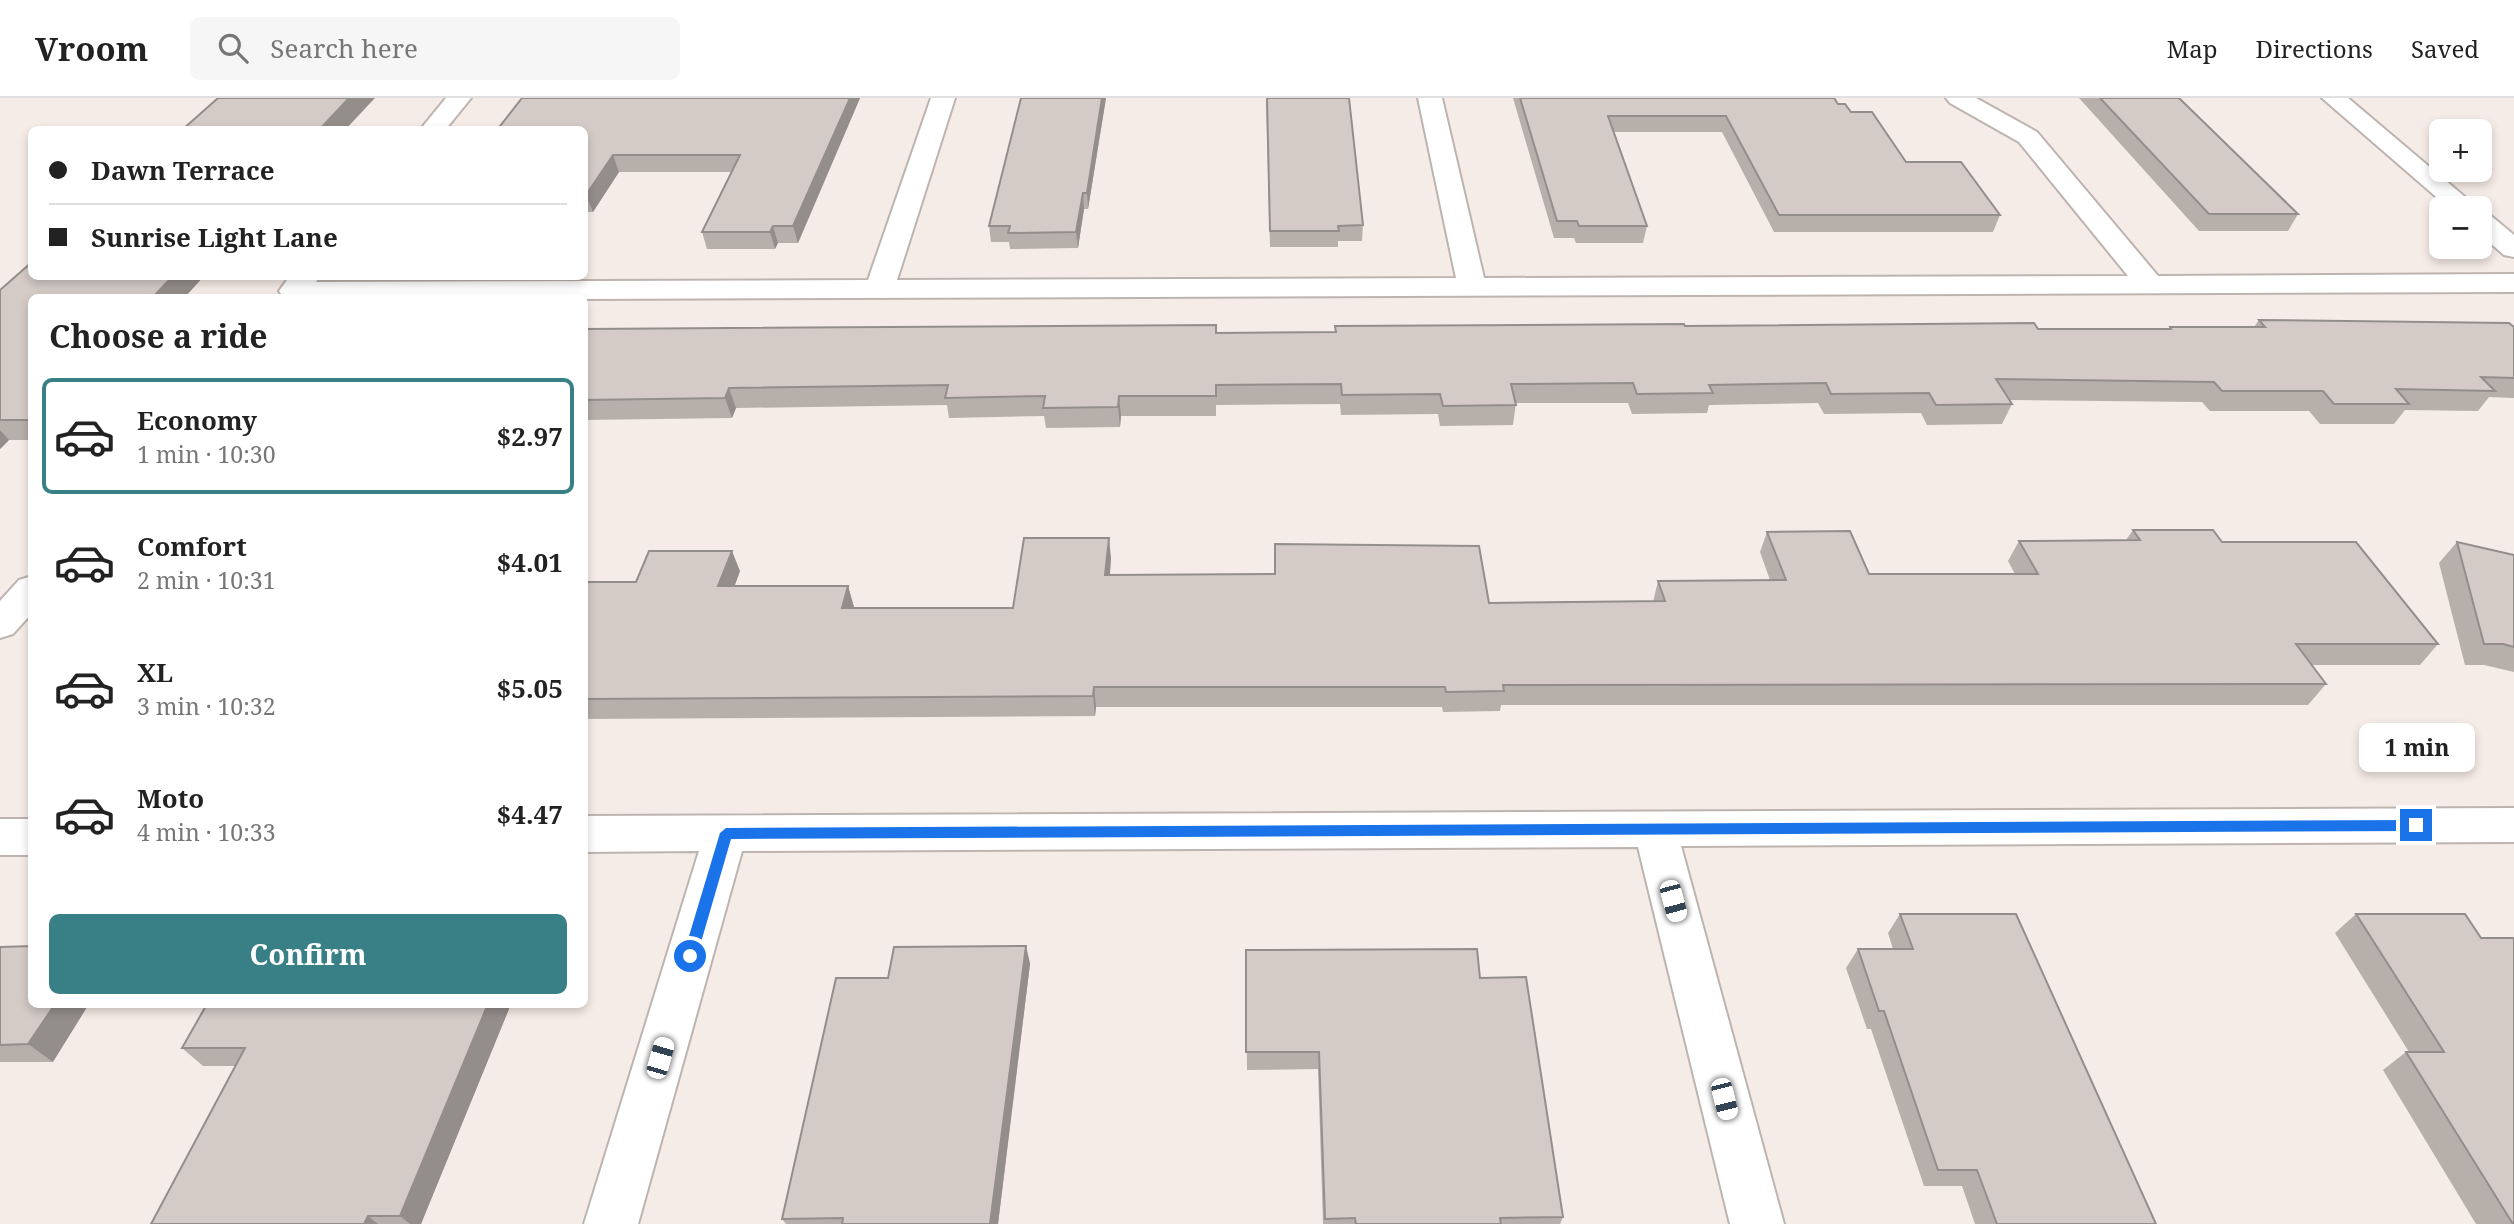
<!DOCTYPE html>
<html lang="en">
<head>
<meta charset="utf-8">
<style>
  :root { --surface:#fff; --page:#f6f6f6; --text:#222; --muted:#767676; --line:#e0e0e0; --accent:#388086 }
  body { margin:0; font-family:"Noto Serif",serif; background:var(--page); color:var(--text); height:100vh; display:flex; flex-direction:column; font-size:26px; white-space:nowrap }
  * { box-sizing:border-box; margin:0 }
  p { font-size:23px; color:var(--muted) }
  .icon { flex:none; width:38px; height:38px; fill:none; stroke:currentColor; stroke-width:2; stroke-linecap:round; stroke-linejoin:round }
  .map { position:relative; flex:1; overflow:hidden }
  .sheet { position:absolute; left:28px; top:196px; width:560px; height:714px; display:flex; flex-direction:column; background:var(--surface); border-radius:10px; box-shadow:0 4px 10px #0003 }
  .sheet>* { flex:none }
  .top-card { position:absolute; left:28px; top:28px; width:560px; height:154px; border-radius:10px; box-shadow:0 4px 10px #0003; display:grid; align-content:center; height:154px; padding:0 21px; background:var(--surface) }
  .tools { position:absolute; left:2429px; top:21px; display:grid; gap:14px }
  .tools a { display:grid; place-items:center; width:63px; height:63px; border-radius:10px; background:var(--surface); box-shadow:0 4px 10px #0003; font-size:35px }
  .end { position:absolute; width:32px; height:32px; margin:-16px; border:9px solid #1a73e8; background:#fff; box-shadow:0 0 0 4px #fff }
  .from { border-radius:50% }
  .bubble { position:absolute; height:49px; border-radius:10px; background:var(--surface); box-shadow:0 4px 10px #0003; font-size:23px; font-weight:700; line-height:49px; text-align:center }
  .car { position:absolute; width:21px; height:42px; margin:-21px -10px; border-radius:9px; box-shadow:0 0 5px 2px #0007; background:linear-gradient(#fff 24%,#345 0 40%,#fff 0 76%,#345 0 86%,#fff 0) }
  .top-card b { display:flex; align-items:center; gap:24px; height:66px; font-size:26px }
  .top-card b+b { border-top:2px solid var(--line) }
  .top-card i { width:18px; height:18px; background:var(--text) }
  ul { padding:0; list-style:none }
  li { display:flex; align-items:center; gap:21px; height:116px; margin:0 14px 10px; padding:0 7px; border:4px solid transparent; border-radius:10px }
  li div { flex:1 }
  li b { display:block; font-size:26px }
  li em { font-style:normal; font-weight:700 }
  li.active { border-color:var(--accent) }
  li>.icon { width:63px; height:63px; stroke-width:1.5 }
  h2 { padding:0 21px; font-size:32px; line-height:84px }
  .action { display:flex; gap:14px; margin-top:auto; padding:14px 21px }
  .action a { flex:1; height:80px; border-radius:10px; background:var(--accent); color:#fff; font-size:28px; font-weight:700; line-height:80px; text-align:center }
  header { display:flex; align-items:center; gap:42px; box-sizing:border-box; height:98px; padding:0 35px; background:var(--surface); border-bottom:2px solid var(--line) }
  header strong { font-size:33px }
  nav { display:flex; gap:38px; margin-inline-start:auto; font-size:24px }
  .search { width:490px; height:63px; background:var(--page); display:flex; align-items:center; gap:18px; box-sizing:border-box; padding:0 24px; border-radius:10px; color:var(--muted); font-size:26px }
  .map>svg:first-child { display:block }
</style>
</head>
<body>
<header>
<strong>Vroom</strong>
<div class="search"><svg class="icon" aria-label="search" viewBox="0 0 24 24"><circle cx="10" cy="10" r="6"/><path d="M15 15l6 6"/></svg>Search here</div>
<nav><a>Map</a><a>Directions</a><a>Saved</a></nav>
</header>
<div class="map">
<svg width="2514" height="1126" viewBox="0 0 2514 1126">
  <rect width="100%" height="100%" fill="#f6ece7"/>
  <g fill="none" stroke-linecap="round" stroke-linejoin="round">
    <!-- minor casing -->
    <g stroke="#bdb4af" stroke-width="4">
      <path id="minor" d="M 446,0 L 471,0 L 445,32 L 420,32 Z
        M 931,0 L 955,0 L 897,182 L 1456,180 L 1418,0 L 1442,0 L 1484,180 L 2128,178 L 2019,44 L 1950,5 L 1946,0 L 1976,0 L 2037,34 L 2158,178 L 2514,176 L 2514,194 L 584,201 L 284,200 L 279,193 L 290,178 L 320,178 L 316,184 L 868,182 Z
        M 2322,0 L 2348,0 L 2478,110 L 2449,110 Z
        M 2480,115 L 2490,117 L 2514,137 L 2514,159 L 2504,157 L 2480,136 Z
        M 32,478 L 32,515 L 13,536 L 0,540 L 0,503 L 19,482 Z
        M 2514,710 L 2514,744 L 1681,748 L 1784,1126 L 1730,1126 L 1638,749 L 742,753 L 638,1126 L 584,1126 L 699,753 L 584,754 L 584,718 Z
        M 0,721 L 32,721 L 32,757 L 0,757 Z"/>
    </g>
    <!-- minor -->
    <use href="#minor" fill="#fff" fill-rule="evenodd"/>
  </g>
  <!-- wall -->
  <path fill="#b6afaa" d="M 522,0 L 860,0 L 798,145 L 778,145 L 775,151 L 707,151 L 702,134 L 732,74 L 619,74 L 593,114 L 584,114 L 584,32 Z
    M 1021,0 L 1106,0 L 1088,111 L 1084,111 L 1078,150 L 1010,151 L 1009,144 L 991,144 L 989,128 Z
    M 1266,0 L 1363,127 L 1362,143 L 1338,143 L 1338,149 L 1270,149 Z
    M 1513,0 L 1834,0 L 1838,6 L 1851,14 L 1906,64 L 2000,117 L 1993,134 L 1774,134 L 1722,34 L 1614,34 L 1647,128 L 1643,145 L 1576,145 L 1574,140 L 1554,140 Z
    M 2079,0 L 2179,0 L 2298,116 L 2288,133 L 2199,133 Z
    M 32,178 L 204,178 L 184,200 L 32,200 L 32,342 L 9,342 L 0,351 L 0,192 Z
    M 2259,222 L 2514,229 L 2514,300 L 2489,299 L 2478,313 L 2405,312 L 2394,326 L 2320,326 L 2309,313 L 2210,313 L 2202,304 L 2010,302 L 2012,306 L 2002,326 L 1927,327 L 1921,315 L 1824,316 L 1818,305 L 1709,307 L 1707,315 L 1632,316 L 1628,305 L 1516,305 L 1513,327 L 1440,328 L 1438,316 L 1341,317 L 1340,306 L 1216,307 L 1216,318 L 1121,318 L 1120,329 L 1046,330 L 1044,318 L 949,320 L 947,307 L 736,310 L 732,320 L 584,322 L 584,231 L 1216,235 L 1335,234 L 1335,228 L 1685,228 L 2169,231 L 2170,229 L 2254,229 Z
    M 2133,432 L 2222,444 L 2438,546 L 2420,567 L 2311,567 L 2326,586 L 2308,607 L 1501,607 L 1500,613 L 1443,614 L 1442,609 L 1096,609 L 1095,618 L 584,621 L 584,484 L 636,484 L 740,473 L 734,488 L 848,488 L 854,510 L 1013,510 L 1111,460 L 1110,477 L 1275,476 L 1275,446 L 1489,505 L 1653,504 L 1658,483 L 1770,482 L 1760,454 L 1767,434 L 1869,476 L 2015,476 L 2008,463 L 2019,443 L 2126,442 Z
    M 2457,444 L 2514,457 L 2514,574 L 2484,567 L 2465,567 L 2439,465 Z
    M 1900,816 L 2156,1126 L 1975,1126 L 1962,1088 L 1924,1088 L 1871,931 L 1867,931 L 1846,870 L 1858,851 L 1893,851 L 1888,835 Z
    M 2356,816 L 2481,840 L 2514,1126 L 2476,1126 L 2383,972 L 2406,954 L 2409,954 L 2335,835 Z
    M 1026,848 L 1030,866 L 998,1126 L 786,1126 L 782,1121 L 888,880 Z
    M 0,849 L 53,964 L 0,964 Z
    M 1246,852 L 1480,880 L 1563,1119 L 1560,1126 L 1323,1126 L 1318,971 L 1247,972 Z
    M 207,906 L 511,906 L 421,1126 L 151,1126 L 236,968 L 203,968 L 182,950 Z"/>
  <!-- shaded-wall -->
  <path fill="#948e8b" d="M 349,0 L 375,0 L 345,32 L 319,32 Z
    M 850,0 L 860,0 L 798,145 L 793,128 Z
    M 1102,0 L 1106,0 L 1088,111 L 1087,95 Z
    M 613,57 L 619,74 L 593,114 L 586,97 Z
    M 1083,95 L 1084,111 L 1078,150 L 1076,134 Z
    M 773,128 L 778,145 L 775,151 L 770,134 Z
    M 173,178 L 204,178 L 184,200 L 152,200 Z
    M 729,290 L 736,310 L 732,320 L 725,300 Z
    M 1119,298 L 1121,318 L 1120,329 L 1118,309 Z
    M 0,332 L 9,342 L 0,351 Z
    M 1109,440 L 1111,460 L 1108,498 L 1105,477 Z
    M 732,453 L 740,473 L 727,509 L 718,488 Z
    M 848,488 L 854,509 L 848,531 L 842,510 Z
    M 1094,589 L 1096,609 L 1095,618 L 1093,598 Z
    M 1026,848 L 1030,866 L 998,1126 L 990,1126 Z
    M 55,906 L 89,906 L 53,964 L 28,946 Z
    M 488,906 L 511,906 L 421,1126 L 410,1126 L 400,1118 Z
    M 368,1118 L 378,1126 L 364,1126 Z"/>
  <!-- building -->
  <path fill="#d4cbc6" stroke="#948e8b" stroke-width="2" d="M 218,0 L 349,0 L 319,32 L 182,32 Z
    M 522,0 L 850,0 L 793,128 L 773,128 L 770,134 L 702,134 L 740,57 L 613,57 L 586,97 L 584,97 L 584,32 L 497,32 Z
    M 1021,0 L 1102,0 L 1087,95 L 1083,95 L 1076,134 L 1008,135 L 1010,128 L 989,128 Z
    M 1267,0 L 1349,0 L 1363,127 L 1338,128 L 1339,133 L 1270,133 Z
    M 1520,0 L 1834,0 L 1838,6 L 1845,6 L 1851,14 L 1872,14 L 1906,64 L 1961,64 L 2000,117 L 1779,117 L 1726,18 L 1608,18 L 1647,128 L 1579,128 L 1577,123 L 1557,123 Z
    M 2100,0 L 2179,0 L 2298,116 L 2209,116 Z
    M 32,164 L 32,178 L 173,178 L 152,200 L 32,200 L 32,319 L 29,322 L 0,322 L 0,192 Z
    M 2259,222 L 2509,225 L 2514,229 L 2514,280 L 2481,279 L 2495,293 L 2396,291 L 2409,306 L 2334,306 L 2323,293 L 2222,293 L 2214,284 L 1996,281 L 2012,306 L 1936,307 L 1929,295 L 1831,296 L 1826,285 L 1709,287 L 1713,295 L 1637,296 L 1633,285 L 1511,286 L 1516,307 L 1443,308 L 1440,296 L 1342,297 L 1341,286 L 1216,287 L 1216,298 L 1119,298 L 1118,309 L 1043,310 L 1045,298 L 945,300 L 948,287 L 729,290 L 725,300 L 584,302 L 584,231 L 1216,227 L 1216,235 L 1336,234 L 1335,228 L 1684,226 L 1685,228 L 2034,225 L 2038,231 L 2171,231 L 2170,229 L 2265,229 Z
    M 2133,432 L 2213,432 L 2222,444 L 2356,444 L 2438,546 L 2296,546 L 2326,586 L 1503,587 L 1504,593 L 1446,594 L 1445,589 L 1094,589 L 1093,598 L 584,601 L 584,484 L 636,484 L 649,453 L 732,453 L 718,488 L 848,488 L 842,510 L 1013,510 L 1024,440 L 1109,440 L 1105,477 L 1275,476 L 1275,446 L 1479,448 L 1489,505 L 1665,503 L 1658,483 L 1786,482 L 1767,434 L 1850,433 L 1869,476 L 2038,476 L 2019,443 L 2140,442 Z
    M 2457,444 L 2514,457 L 2514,549 L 2503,546 L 2484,546 Z
    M 1900,816 L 2016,816 L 2156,1126 L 1997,1126 L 1977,1072 L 1938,1072 L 1884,913 L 1879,913 L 1858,851 L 1913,851 Z
    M 2356,816 L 2465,816 L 2481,840 L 2513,840 L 2514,841 L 2514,1126 L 2513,1126 L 2406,954 L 2444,954 Z
    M 32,848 L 32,906 L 55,906 L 28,946 L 0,947 L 0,849 Z
    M 1026,848 L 990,1126 L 842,1126 L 843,1120 L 782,1121 L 836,880 L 888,880 L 894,849 Z
    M 1477,851 L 1480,880 L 1526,879 L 1563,1119 L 1500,1120 L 1501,1126 L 1356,1126 L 1355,1120 L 1325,1121 L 1319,954 L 1246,954 L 1246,852 Z
    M 207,906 L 488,906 L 400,1118 L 368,1118 L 364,1126 L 151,1126 L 245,950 L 182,950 Z"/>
  <!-- route -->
  <path fill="#1a73e8" d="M 2416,722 L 2422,727 L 2416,733 L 731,741 L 697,858 L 690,864 L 683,858 L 720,735 L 726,730 Z"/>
</svg>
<div class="tools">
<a>+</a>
<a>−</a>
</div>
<i class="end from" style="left:690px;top:858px"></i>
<i class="end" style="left:2416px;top:727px"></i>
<div class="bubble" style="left:2359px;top:625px;width:116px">1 min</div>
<i class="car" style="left:1673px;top:803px;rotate:165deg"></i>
<i class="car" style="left:660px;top:960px;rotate:16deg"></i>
<i class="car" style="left:1724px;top:1001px;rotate:166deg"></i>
<div class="top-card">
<b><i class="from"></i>Dawn Terrace</b>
<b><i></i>Sunrise Light Lane</b>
</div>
<section class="sheet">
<h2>Choose a ride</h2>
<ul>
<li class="active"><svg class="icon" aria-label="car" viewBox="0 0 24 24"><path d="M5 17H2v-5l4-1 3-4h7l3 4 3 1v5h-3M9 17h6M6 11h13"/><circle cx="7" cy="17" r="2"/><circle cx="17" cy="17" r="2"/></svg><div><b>Economy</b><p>1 min · 10:30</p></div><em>$2.97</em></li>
<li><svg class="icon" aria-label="car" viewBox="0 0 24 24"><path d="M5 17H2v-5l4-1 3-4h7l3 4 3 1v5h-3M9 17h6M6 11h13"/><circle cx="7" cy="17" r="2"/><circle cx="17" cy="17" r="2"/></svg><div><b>Comfort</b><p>2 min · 10:31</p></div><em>$4.01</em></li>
<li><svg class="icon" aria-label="car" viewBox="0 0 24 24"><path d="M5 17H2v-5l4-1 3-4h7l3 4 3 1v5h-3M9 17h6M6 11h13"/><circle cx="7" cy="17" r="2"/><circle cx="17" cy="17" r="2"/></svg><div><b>XL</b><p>3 min · 10:32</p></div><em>$5.05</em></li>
<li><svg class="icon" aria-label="car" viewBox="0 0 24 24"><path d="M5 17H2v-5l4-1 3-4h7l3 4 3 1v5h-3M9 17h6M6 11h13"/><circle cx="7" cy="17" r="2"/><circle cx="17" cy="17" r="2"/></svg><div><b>Moto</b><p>4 min · 10:33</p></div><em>$4.47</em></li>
</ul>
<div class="action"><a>Confirm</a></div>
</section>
</div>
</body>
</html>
